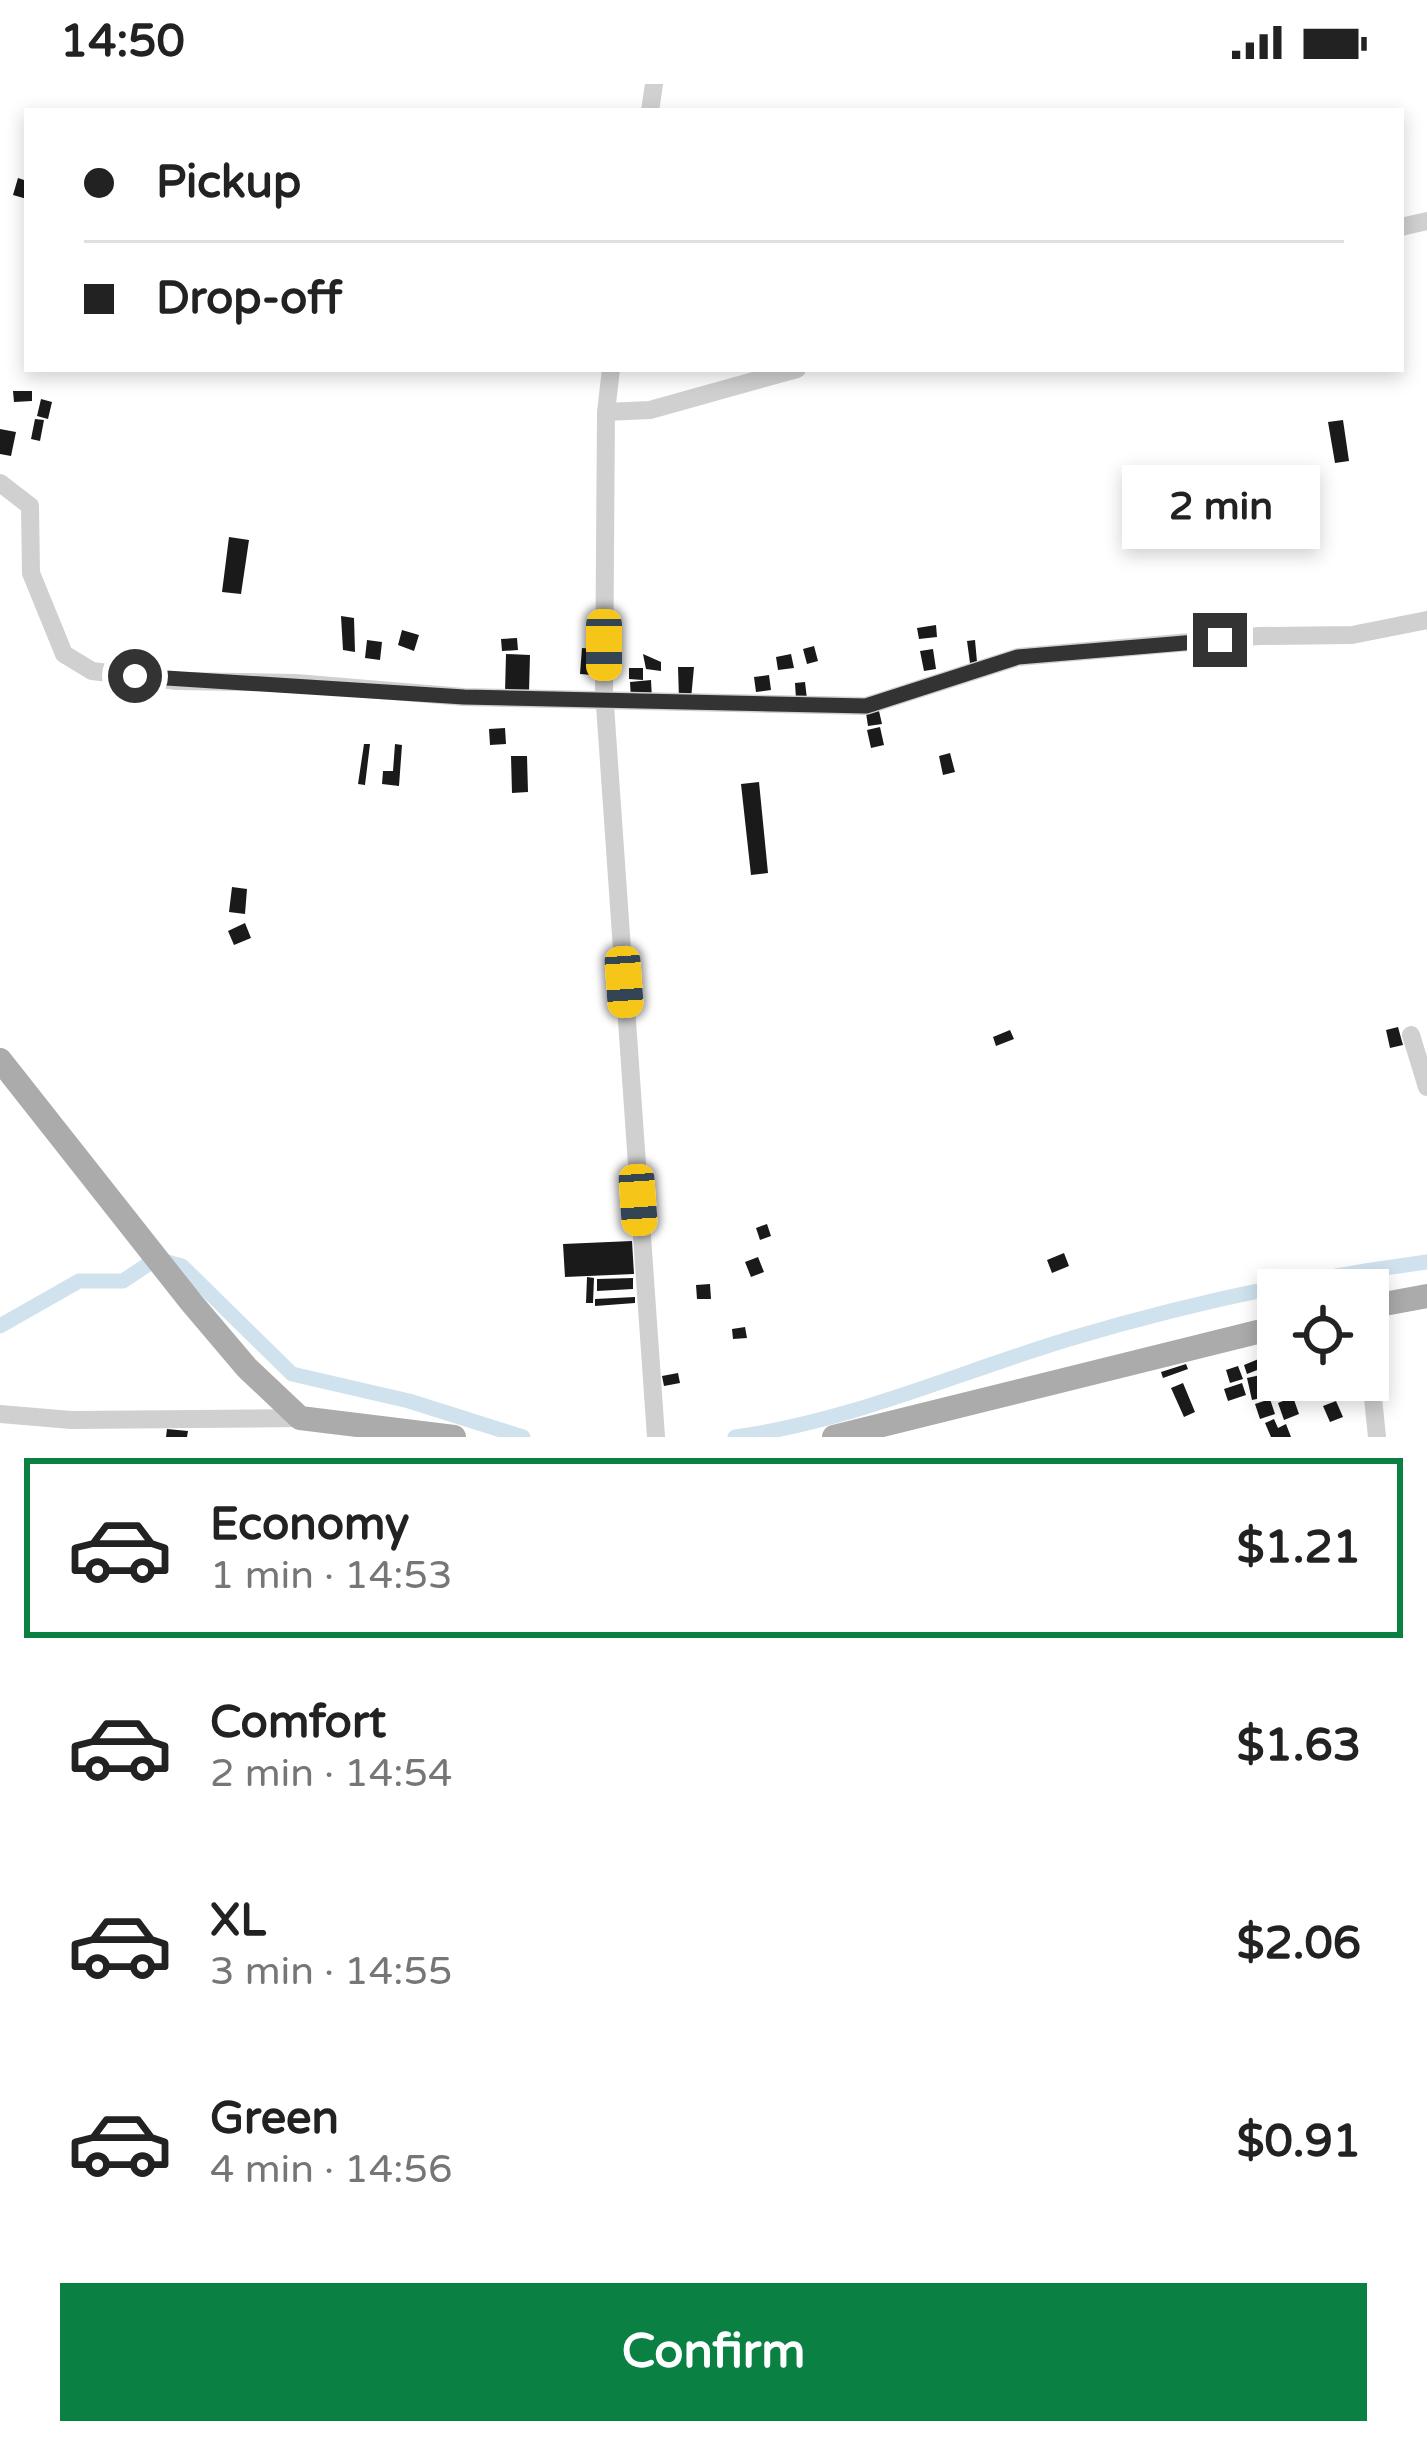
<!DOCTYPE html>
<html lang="en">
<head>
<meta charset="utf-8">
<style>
  :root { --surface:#fff; --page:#f2f2f2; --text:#222; --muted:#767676; --line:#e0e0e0; --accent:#0b8043 }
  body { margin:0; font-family:"Varela Round",sans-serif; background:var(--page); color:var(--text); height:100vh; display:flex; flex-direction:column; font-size:45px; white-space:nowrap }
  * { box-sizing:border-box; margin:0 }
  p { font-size:39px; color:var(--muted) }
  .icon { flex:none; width:66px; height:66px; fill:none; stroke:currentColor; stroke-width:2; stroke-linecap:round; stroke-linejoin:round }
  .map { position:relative; height:1353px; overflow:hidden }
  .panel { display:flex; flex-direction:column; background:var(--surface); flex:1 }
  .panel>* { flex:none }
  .banner { position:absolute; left:24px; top:24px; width:1380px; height:264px; border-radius:0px; box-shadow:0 6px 18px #0003; display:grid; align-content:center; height:264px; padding:0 60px; background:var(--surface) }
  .buttons { position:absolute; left:1257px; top:1185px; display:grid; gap:24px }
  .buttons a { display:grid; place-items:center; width:132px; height:132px; border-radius:0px; background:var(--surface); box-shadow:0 6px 18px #0003; font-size:60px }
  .end { position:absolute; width:54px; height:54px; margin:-27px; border:15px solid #333; background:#fff; box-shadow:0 0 0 6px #fff }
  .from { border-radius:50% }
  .bubble { position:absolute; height:84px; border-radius:0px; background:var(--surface); box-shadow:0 6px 18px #0003; font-size:39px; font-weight:700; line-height:84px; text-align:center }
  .car { position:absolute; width:36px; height:72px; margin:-36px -18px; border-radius:15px; box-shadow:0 0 9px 3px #0007; background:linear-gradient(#f5c518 24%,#345 0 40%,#f5c518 0 76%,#345 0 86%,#f5c518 0) }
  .banner b { display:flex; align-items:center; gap:42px; height:114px; font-size:45px }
  .banner b+b { border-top:3px solid var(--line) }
  .banner i { width:30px; height:30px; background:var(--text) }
  ul { padding:21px 0 0; list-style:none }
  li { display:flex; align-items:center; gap:36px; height:180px; margin:0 24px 18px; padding:0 36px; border:6px solid transparent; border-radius:0px }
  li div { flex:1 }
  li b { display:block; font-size:45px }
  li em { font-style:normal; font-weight:700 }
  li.selected { border-color:var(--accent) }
  li>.icon { width:108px; height:108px; stroke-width:1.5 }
  .button { display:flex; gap:24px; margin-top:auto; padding:24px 60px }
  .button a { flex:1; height:138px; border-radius:0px; background:var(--accent); color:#fff; font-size:48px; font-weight:700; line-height:138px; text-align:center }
  .status { display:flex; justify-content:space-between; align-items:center; height:84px; padding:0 60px; background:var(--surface); direction:ltr }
  .status svg { height:33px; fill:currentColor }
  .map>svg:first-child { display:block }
</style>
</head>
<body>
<div class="status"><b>14:50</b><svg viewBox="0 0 49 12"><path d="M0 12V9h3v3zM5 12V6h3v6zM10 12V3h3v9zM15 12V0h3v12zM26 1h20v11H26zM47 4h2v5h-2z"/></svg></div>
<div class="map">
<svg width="1427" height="1353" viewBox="0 0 1427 1353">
  <rect width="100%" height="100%" fill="#fff"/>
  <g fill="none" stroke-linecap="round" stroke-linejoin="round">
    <!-- canal -->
    <path stroke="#cfe2ee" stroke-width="15" d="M 0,1242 L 79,1197 L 123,1197 L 156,1175 L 182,1182 L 292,1290 L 409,1317 L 523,1353
      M 735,1353 C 851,1337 957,1289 1069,1255 C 1186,1220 1306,1194 1427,1178"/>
  </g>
  <!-- building -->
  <path fill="#1a1a1a" d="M 18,94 L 27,97 L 27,115 L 13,111 Z
    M 13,307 L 32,307 L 32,317 L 14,318 Z
    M 41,315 L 52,318 L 48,335 L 37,332 Z
    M 35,335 L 44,336 L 40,357 L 31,355 Z
    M 1343,336 L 1349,377 L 1335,379 L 1328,338 Z
    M 0,345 L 16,348 L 11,372 L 0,370 Z
    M 229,453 L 249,456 L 241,510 L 222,508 Z
    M 1208,524 L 1212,550 L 1192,553 L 1188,526 Z
    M 341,532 L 354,534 L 355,568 L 343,566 Z
    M 936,541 L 937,553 L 919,555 L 917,544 Z
    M 402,546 L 419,551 L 414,567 L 398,561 Z
    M 517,554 L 518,566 L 502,567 L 501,555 Z
    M 367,556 L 382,558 L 380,576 L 365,574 Z
    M 975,556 L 977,578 L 970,579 L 967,557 Z
    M 814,562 L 818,577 L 807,580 L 803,565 Z
    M 582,564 L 595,565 L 593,591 L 580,590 Z
    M 933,565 L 936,585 L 924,587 L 920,567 Z
    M 506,570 L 530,571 L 529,608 L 505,608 Z
    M 643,570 L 661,578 L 661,587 L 646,585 Z
    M 791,570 L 794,584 L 778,586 L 776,573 Z
    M 678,583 L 694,583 L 691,615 L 679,615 Z
    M 629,584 L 643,584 L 643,596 L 629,595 Z
    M 769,591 L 771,606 L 756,608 L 754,593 Z
    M 651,596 L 652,615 L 631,616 L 630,598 Z
    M 805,598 L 807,615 L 796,615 L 795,599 Z
    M 879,627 L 882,640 L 868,642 L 866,629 Z
    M 880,643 L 884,661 L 871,664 L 867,646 Z
    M 505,644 L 506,660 L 490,661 L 489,645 Z
    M 364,660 L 370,660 L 365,701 L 358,700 Z
    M 395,660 L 402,661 L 399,702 L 382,700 L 383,687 L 393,687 Z
    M 950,669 L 955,688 L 943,691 L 939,672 Z
    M 511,672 L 527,672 L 528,708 L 512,709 Z
    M 759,698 L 768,789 L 751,791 L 741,700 Z
    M 232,803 L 247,805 L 245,830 L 229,828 Z
    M 245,839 L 251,854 L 234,861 L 228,847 Z
    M 1398,943 L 1403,961 L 1390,964 L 1386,946 Z
    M 1010,946 L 1014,955 L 996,962 L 993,953 Z
    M 767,1140 L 771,1152 L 760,1156 L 756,1144 Z
    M 632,1157 L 634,1190 L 565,1193 L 563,1160 Z
    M 1064,1169 L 1069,1182 L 1052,1189 L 1047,1176 Z
    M 758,1173 L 764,1188 L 751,1193 L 745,1178 Z
    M 587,1193 L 594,1194 L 593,1219 L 586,1219 Z
    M 633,1194 L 633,1205 L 597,1207 L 597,1195 Z
    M 710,1200 L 711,1215 L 697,1215 L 696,1201 Z
    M 635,1213 L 635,1219 L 595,1222 L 595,1215 Z
    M 745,1243 L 747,1254 L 733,1255 L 732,1245 Z
    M 1261,1274 L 1265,1283 L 1247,1290 L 1244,1281 Z
    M 1186,1280 L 1188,1285 L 1163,1294 L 1161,1288 Z
    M 1238,1282 L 1243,1295 L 1230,1299 L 1226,1286 Z
    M 678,1289 L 680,1299 L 664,1302 L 662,1292 Z
    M 1265,1290 L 1270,1312 L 1252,1316 L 1247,1294 Z
    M 1183,1299 L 1195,1328 L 1184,1333 L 1171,1304 Z
    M 1242,1299 L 1246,1311 L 1228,1317 L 1224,1305 Z
    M 1293,1313 L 1299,1330 L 1284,1336 L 1278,1319 Z
    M 1270,1315 L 1275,1330 L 1260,1335 L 1255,1320 Z
    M 1336,1317 L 1343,1333 L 1330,1338 L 1323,1322 Z
    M 1274,1335 L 1278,1344 L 1286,1340 L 1291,1353 L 1271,1353 L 1265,1339 Z
    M 167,1345 L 188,1347 L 187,1353 L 166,1353 Z"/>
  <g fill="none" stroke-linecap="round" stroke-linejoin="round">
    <!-- minor -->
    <path stroke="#d0d0d0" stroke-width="18" d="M 650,27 L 654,0
      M 1401,143 L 1427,137
      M 611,285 L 606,328 L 604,607 L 656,1353
      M 606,328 L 650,326 L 797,285
      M 0,399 L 30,422 L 31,489 L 64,570 L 92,587 L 177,597 L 296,599 L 464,613 L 866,622 L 1018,573 L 1259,552 L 1352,551 L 1427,536
      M 1411,951 L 1427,1003
      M 1368,1265 L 1377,1353
      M 0,1330 L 71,1336 L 300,1334"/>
    <!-- major -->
    <path stroke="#ababab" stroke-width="24" d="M 0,976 L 191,1218 L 247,1284 L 300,1334 L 454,1353
      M 1368,1223 L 1427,1212
      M 834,1353 L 1278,1243"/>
  </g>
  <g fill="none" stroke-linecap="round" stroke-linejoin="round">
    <!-- route -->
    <path stroke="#333" stroke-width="15" d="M 135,592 L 464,613 L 866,622 L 1018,573 L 1220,556"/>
  </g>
</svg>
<div class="buttons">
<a><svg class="icon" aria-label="locate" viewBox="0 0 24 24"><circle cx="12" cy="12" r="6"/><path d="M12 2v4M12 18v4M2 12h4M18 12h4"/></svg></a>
</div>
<i class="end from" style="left:135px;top:592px"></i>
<i class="end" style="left:1220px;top:556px"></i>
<div class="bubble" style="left:1122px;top:381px;width:198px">2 min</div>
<i class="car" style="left:604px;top:561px;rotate:180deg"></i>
<i class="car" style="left:624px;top:898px;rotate:176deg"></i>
<i class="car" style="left:638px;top:1116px;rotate:176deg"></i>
<div class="banner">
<b><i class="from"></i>Pickup</b>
<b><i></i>Drop-off</b>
</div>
</div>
<section class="panel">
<ul>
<li class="selected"><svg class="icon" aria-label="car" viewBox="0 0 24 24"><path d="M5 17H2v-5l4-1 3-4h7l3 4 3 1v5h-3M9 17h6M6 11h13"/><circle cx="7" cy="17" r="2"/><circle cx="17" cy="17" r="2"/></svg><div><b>Economy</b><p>1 min · 14:53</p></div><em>$1.21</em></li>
<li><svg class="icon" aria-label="car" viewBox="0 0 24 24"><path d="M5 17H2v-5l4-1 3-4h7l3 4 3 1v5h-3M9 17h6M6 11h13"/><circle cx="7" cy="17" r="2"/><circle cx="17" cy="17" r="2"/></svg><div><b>Comfort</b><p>2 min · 14:54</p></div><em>$1.63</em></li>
<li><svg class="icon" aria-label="car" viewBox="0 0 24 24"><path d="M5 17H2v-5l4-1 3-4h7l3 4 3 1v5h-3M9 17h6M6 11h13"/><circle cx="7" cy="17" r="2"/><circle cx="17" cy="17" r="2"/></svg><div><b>XL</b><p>3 min · 14:55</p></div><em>$2.06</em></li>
<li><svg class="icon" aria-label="car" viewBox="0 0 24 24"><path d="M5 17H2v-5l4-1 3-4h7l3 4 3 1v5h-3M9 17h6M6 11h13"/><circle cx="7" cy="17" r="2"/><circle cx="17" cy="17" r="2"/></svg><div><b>Green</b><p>4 min · 14:56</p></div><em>$0.91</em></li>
</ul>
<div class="button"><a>Confirm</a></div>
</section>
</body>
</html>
